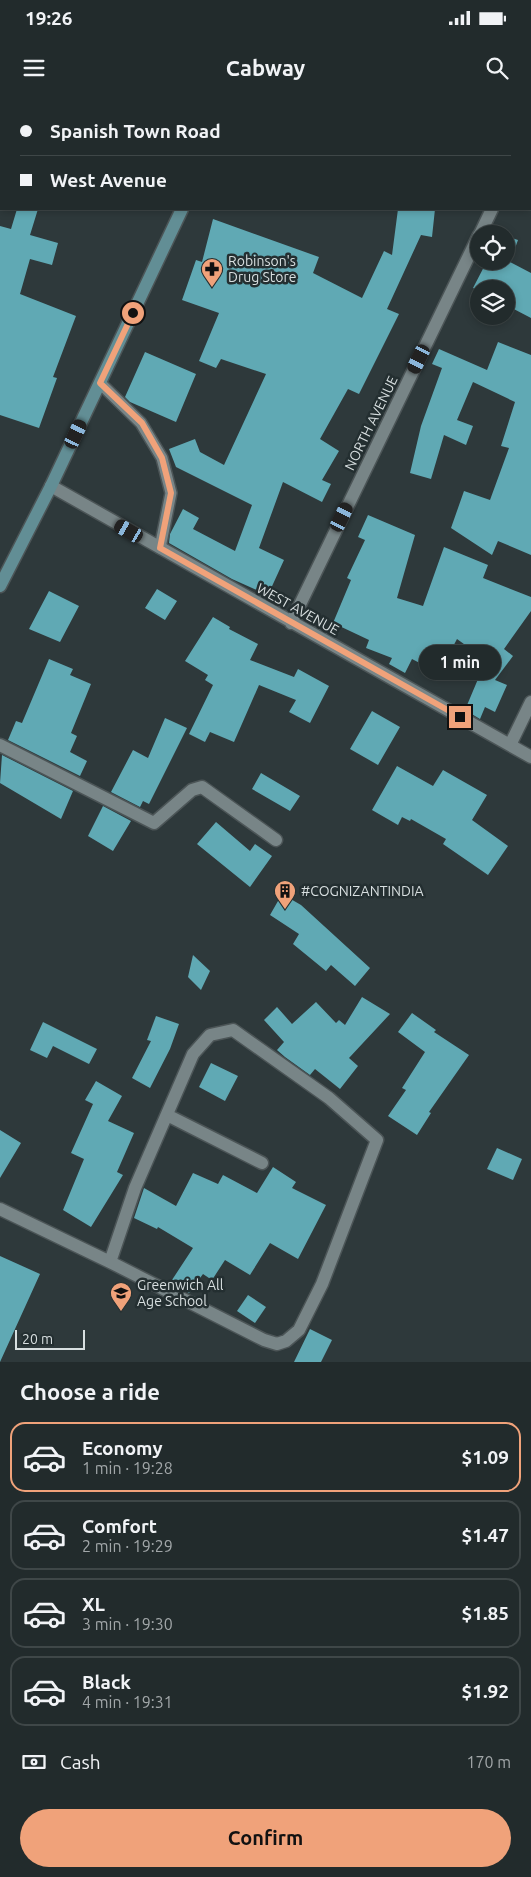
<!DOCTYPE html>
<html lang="en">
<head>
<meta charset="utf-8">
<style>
  :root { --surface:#222b2c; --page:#2a3334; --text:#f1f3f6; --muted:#a2a7a9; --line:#3f4748; --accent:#f0a27a }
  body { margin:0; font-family:Ubuntu,sans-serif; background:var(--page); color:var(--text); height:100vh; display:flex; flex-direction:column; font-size:19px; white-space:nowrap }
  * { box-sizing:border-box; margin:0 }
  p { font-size:16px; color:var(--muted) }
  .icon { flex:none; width:28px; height:28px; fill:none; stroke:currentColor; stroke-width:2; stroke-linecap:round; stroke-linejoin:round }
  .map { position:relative; height:1262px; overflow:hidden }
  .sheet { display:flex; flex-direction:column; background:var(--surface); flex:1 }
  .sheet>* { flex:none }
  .hud { position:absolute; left:0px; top:0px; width:531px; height:110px; box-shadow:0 2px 8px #0003,0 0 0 1px var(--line); display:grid; align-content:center; height:110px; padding:0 20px; background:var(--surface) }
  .controls { position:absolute; left:470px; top:125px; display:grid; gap:10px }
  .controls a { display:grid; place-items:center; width:45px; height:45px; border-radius:50%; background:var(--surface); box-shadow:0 2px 8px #0003,0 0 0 1px var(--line); font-size:25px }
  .scale { position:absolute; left:15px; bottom:12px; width:70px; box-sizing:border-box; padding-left:5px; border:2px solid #d8dfe0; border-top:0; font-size:14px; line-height:18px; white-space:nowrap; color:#d8dfe0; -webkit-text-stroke:4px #242f31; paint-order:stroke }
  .end { position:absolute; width:22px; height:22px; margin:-11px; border:6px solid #f0a27a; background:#111; box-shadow:0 0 0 2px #111 }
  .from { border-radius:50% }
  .bubble { position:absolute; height:35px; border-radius:18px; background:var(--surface); box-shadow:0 2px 8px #0003,0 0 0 1px var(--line); font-size:16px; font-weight:700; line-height:35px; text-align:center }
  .car { position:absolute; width:15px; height:30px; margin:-15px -8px; border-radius:6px; box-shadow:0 0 4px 1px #0007; background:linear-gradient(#222 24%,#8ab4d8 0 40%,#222 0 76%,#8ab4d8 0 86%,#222 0) }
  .hud b { display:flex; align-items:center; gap:18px; height:48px; font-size:19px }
  .hud b+b { border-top:1px solid var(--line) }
  .hud i { width:12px; height:12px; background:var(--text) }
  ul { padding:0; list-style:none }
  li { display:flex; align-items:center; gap:15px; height:70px; margin:0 10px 8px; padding:0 10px; border:2px solid var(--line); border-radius:15px }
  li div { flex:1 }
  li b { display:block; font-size:19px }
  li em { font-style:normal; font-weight:700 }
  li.on { border-color:var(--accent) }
  li>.icon { width:45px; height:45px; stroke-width:1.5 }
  h2 { padding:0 20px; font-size:22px; line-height:60px }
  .pay { display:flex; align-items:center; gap:12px; height:55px; padding:0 20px; font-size:19px }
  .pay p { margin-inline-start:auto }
  .action { display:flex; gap:10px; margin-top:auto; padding:10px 20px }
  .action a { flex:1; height:58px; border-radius:30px; background:var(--accent); color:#111; font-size:20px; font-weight:700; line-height:58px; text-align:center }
  .status { display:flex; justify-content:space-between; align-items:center; height:35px; padding:0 25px; background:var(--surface); direction:ltr }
  .status svg { height:14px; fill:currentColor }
  header { display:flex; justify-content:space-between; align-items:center; height:65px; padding:0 20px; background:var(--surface); font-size:22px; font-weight:700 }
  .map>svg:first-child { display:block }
</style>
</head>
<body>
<div class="status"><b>19:26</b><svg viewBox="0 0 49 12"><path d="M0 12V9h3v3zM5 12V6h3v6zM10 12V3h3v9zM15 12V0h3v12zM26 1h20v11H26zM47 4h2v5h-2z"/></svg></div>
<header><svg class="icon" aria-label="menu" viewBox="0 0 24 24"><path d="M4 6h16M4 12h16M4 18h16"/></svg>Cabway<svg class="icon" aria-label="search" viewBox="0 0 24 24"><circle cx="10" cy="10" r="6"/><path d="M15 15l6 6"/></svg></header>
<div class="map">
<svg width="531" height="1262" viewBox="0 0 531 1262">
  <rect width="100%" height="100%" fill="#2e393b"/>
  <!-- building -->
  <path fill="#60a9b4" d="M 17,109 L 38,109 L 30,135 L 58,143 L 52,165 L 30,159 L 20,194 L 76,216 L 53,277 L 57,278 L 39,328 L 0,315 L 0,126 L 11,129 Z
    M 398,109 L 435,109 L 432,137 L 421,135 L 387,209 L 399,214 L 359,294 L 348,289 L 320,339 L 339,351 L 322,380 L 331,384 L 322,402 L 283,382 L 259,448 L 284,460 L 268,495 L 232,479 L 169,443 L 170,434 L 183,409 L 199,418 L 193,429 L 235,451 L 252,405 L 176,367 L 169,349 L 195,339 L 200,352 L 224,365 L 266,274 L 221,259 L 216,268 L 199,261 L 219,213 L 182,200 L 196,160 L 202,162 L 213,119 L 319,157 L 313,173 L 362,198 L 384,151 L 392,155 Z
    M 506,136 L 518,140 L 510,162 L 531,173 L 531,218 L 506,205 L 506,189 L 479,189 L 479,191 L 473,188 L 487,161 L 506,161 Z
    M 498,242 L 531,255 L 531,455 L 498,441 L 492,455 L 451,428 L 464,391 L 490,400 L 509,348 L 501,346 L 515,302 L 473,282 L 457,320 L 473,326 L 466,345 L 444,335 L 431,379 L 410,373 L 421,326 L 442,268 L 432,264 L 439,249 L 487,270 Z
    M 145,252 L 196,274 L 176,322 L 130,302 L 125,297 Z
    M 368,415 L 415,435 L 397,498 L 423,506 L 444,447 L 488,465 L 483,478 L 531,497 L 531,511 L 504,549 L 513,556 L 495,580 L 507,585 L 495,612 L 485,607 L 480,619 L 465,610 L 486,560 L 457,539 L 439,573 L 412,559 L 405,573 L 389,564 L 392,558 L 366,548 L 369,540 L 333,523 L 351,480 L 347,478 L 365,440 L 358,437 Z
    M 157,489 L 177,501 L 165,520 L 145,508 Z
    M 49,491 L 79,506 L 60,542 L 29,529 Z
    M 213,517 L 230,527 L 229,529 L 258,544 L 250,560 L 294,577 L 298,569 L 329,586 L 310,623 L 289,612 L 296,600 L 259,585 L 234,642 L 210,632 L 205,642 L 189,634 L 213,585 L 205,580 L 208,575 L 185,561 Z
    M 49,559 L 73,569 L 70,575 L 91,584 L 71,633 L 77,636 L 70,652 L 87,661 L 80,676 L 8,640 L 16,621 L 22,623 Z
    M 372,611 L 400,627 L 378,665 L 350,649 Z
    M 165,618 L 187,628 L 149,704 L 143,701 L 140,707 L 111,692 L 133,650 L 148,658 Z
    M 2,655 L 73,691 L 61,719 L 0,683 Z
    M 397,666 L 433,686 L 443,670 L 487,695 L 472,720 L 508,746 L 488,775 L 443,744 L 446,739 L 411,719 L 410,721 L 402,717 L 398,725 L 372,710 Z
    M 261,673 L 300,696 L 290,711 L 252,689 Z
    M 103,706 L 131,721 L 113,751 L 88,736 Z
    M 216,722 L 250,751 L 255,744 L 272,756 L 250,787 L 197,744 Z
    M 282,794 L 301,805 L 370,868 L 355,886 L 331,865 L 326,871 L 293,844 L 299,834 L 270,815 Z
    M 193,855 L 210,871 L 201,890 L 188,877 Z
    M 362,897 L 390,914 L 349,958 L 358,966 L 340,989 L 315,969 L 310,975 L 285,957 L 277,950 L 284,942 L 264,920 L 277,907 L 292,924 L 316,902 L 336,923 L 339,920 L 345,925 Z
    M 412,913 L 436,930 L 434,932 L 469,955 L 429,1012 L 431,1013 L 417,1035 L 388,1016 L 406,990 L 402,988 L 425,952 L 398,932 Z
    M 156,916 L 179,924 L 170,949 L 150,988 L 132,978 L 151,941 L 147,940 Z
    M 43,922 L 97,949 L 89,964 L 53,946 L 47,958 L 30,950 Z
    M 211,963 L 238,976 L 225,1001 L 199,987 Z
    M 96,981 L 122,996 L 108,1021 L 134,1033 L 117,1072 L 123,1075 L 91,1127 L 63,1110 L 84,1059 L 71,1053 L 93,1004 L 85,1000 Z
    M 0,1030 L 21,1043 L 0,1078 Z
    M 497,1048 L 522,1059 L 513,1080 L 487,1069 Z
    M 273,1067 L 296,1082 L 292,1088 L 326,1105 L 298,1159 L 270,1143 L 250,1175 L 225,1160 L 212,1180 L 203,1174 L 189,1193 L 170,1183 L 193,1148 L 158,1127 L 157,1129 L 134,1118 L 144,1088 L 176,1106 L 193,1073 L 218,1084 L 223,1075 L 257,1093 Z
    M 0,1156 L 40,1174 L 0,1262 Z
    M 248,1195 L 266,1207 L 255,1223 L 237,1211 Z
    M 310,1229 L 332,1240 L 321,1262 L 294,1262 Z"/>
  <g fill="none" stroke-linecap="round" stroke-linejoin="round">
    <!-- service casing -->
    <g stroke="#4c5557" stroke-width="14">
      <path id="service" d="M 100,283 L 141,323 L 162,358 L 171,393 L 160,448"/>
    </g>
    <!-- minor casing -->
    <g stroke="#4c5557" stroke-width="15">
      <path id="minor" d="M 480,134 L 492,109
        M 51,386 L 531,657
        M 291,523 L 479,135
        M 0,645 L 154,723 L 192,690 L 202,687 L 276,740
        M 510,645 L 531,602
        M 167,1015 L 262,1063
        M 0,1109 L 110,1162 L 264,1240 L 277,1244 L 286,1241 L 299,1230 L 322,1184 L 377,1040 L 329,998 L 233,930 L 210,935 L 193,954 L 135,1088 L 110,1162"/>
    </g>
    <!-- secondary casing -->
    <g stroke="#4c5557" stroke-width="15">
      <path id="secondary" d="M 295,0 L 298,1
        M 233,1 L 234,0
        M 530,73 L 531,73
        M 0,486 L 51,386 L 182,109"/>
    </g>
    <!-- service -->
    <use href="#service" stroke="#788587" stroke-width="11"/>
    <!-- minor -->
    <use href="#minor" stroke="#788587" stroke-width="12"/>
    <!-- secondary -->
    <use href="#secondary" stroke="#628e95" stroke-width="12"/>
  </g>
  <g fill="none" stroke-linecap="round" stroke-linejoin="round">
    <!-- route -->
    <path stroke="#f0a27a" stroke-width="6" d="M 133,213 L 100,283 L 142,323 L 162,358 L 171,393 L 160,448 L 460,617"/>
  </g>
  <!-- icons -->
  <defs>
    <g id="pharmacy-pin" transform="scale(1.125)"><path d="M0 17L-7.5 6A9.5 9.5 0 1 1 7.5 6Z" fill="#f0a27a" stroke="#242f31"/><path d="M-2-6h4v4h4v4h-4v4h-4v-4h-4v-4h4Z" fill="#111"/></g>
    <g id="building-pin" transform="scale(1.125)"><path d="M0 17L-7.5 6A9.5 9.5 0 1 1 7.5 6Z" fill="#f0a27a" stroke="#242f31"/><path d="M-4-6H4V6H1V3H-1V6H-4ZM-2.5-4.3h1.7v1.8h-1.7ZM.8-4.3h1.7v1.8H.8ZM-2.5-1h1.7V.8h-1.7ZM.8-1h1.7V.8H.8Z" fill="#111"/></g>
    <g id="school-pin" transform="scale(1.125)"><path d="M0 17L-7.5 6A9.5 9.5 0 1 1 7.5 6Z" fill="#f0a27a" stroke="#242f31"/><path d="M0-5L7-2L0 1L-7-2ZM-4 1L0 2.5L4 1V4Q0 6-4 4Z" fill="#111"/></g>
  </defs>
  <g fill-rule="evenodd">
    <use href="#pharmacy-pin" x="212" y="169"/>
    <use href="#building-pin" x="285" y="791"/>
    <use href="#school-pin" x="121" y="1193"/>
  </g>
  <g text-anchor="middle" stroke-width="5" stroke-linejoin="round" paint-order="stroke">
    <!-- poi labels -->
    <g font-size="14" fill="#d8dfe0" stroke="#242f31" text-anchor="start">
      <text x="228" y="166">Robinson's<tspan x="228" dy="16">Drug Store</tspan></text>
      <text x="301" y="796">#COGNIZANTINDIA</text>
      <text x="137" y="1190">Greenwich All<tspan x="137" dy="16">Age School</tspan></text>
    </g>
    <!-- street labels -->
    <g font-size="14" fill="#d8dfe0" stroke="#242f31">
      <text transform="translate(371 323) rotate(-64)" y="5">NORTH AVENUE</text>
      <text transform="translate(298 509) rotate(29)" y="5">WEST AVENUE</text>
    </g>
  </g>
</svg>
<div class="controls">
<a><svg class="icon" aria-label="locate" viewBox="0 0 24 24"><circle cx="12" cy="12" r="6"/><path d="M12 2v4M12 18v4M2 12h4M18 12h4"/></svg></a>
<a><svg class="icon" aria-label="layers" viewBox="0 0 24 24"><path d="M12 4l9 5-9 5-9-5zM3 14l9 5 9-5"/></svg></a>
</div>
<div class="scale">20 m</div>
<i class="end from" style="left:133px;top:213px"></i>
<i class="end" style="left:460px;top:617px"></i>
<div class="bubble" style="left:419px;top:545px;width:82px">1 min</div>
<i class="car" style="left:419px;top:259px;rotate:206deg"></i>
<i class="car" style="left:76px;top:334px;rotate:25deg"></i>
<i class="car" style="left:342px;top:417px;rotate:26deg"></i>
<i class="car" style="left:129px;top:431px;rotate:300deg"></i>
<div class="hud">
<b><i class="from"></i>Spanish Town Road</b>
<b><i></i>West Avenue</b>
</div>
</div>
<section class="sheet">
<h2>Choose a ride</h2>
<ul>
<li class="on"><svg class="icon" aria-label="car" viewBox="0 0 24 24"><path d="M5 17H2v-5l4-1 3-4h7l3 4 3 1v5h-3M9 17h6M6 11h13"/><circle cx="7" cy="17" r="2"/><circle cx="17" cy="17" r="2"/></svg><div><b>Economy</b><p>1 min · 19:28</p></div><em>$1.09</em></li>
<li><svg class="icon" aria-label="car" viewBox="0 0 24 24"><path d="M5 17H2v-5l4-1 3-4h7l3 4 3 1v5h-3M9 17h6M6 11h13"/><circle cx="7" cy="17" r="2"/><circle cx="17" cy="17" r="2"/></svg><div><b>Comfort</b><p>2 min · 19:29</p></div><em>$1.47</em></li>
<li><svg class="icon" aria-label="car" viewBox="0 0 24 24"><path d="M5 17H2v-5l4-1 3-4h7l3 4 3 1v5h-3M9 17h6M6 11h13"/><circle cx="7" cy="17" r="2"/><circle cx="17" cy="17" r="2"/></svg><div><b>XL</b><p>3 min · 19:30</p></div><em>$1.85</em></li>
<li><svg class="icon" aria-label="car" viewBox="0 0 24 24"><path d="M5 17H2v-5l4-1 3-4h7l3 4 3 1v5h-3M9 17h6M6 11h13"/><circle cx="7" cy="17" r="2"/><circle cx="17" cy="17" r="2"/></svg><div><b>Black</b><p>4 min · 19:31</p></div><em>$1.92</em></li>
</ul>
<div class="pay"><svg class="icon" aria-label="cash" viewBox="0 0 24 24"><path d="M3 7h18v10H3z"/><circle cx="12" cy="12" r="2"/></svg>Cash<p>170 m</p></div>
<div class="action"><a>Confirm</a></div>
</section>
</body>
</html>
